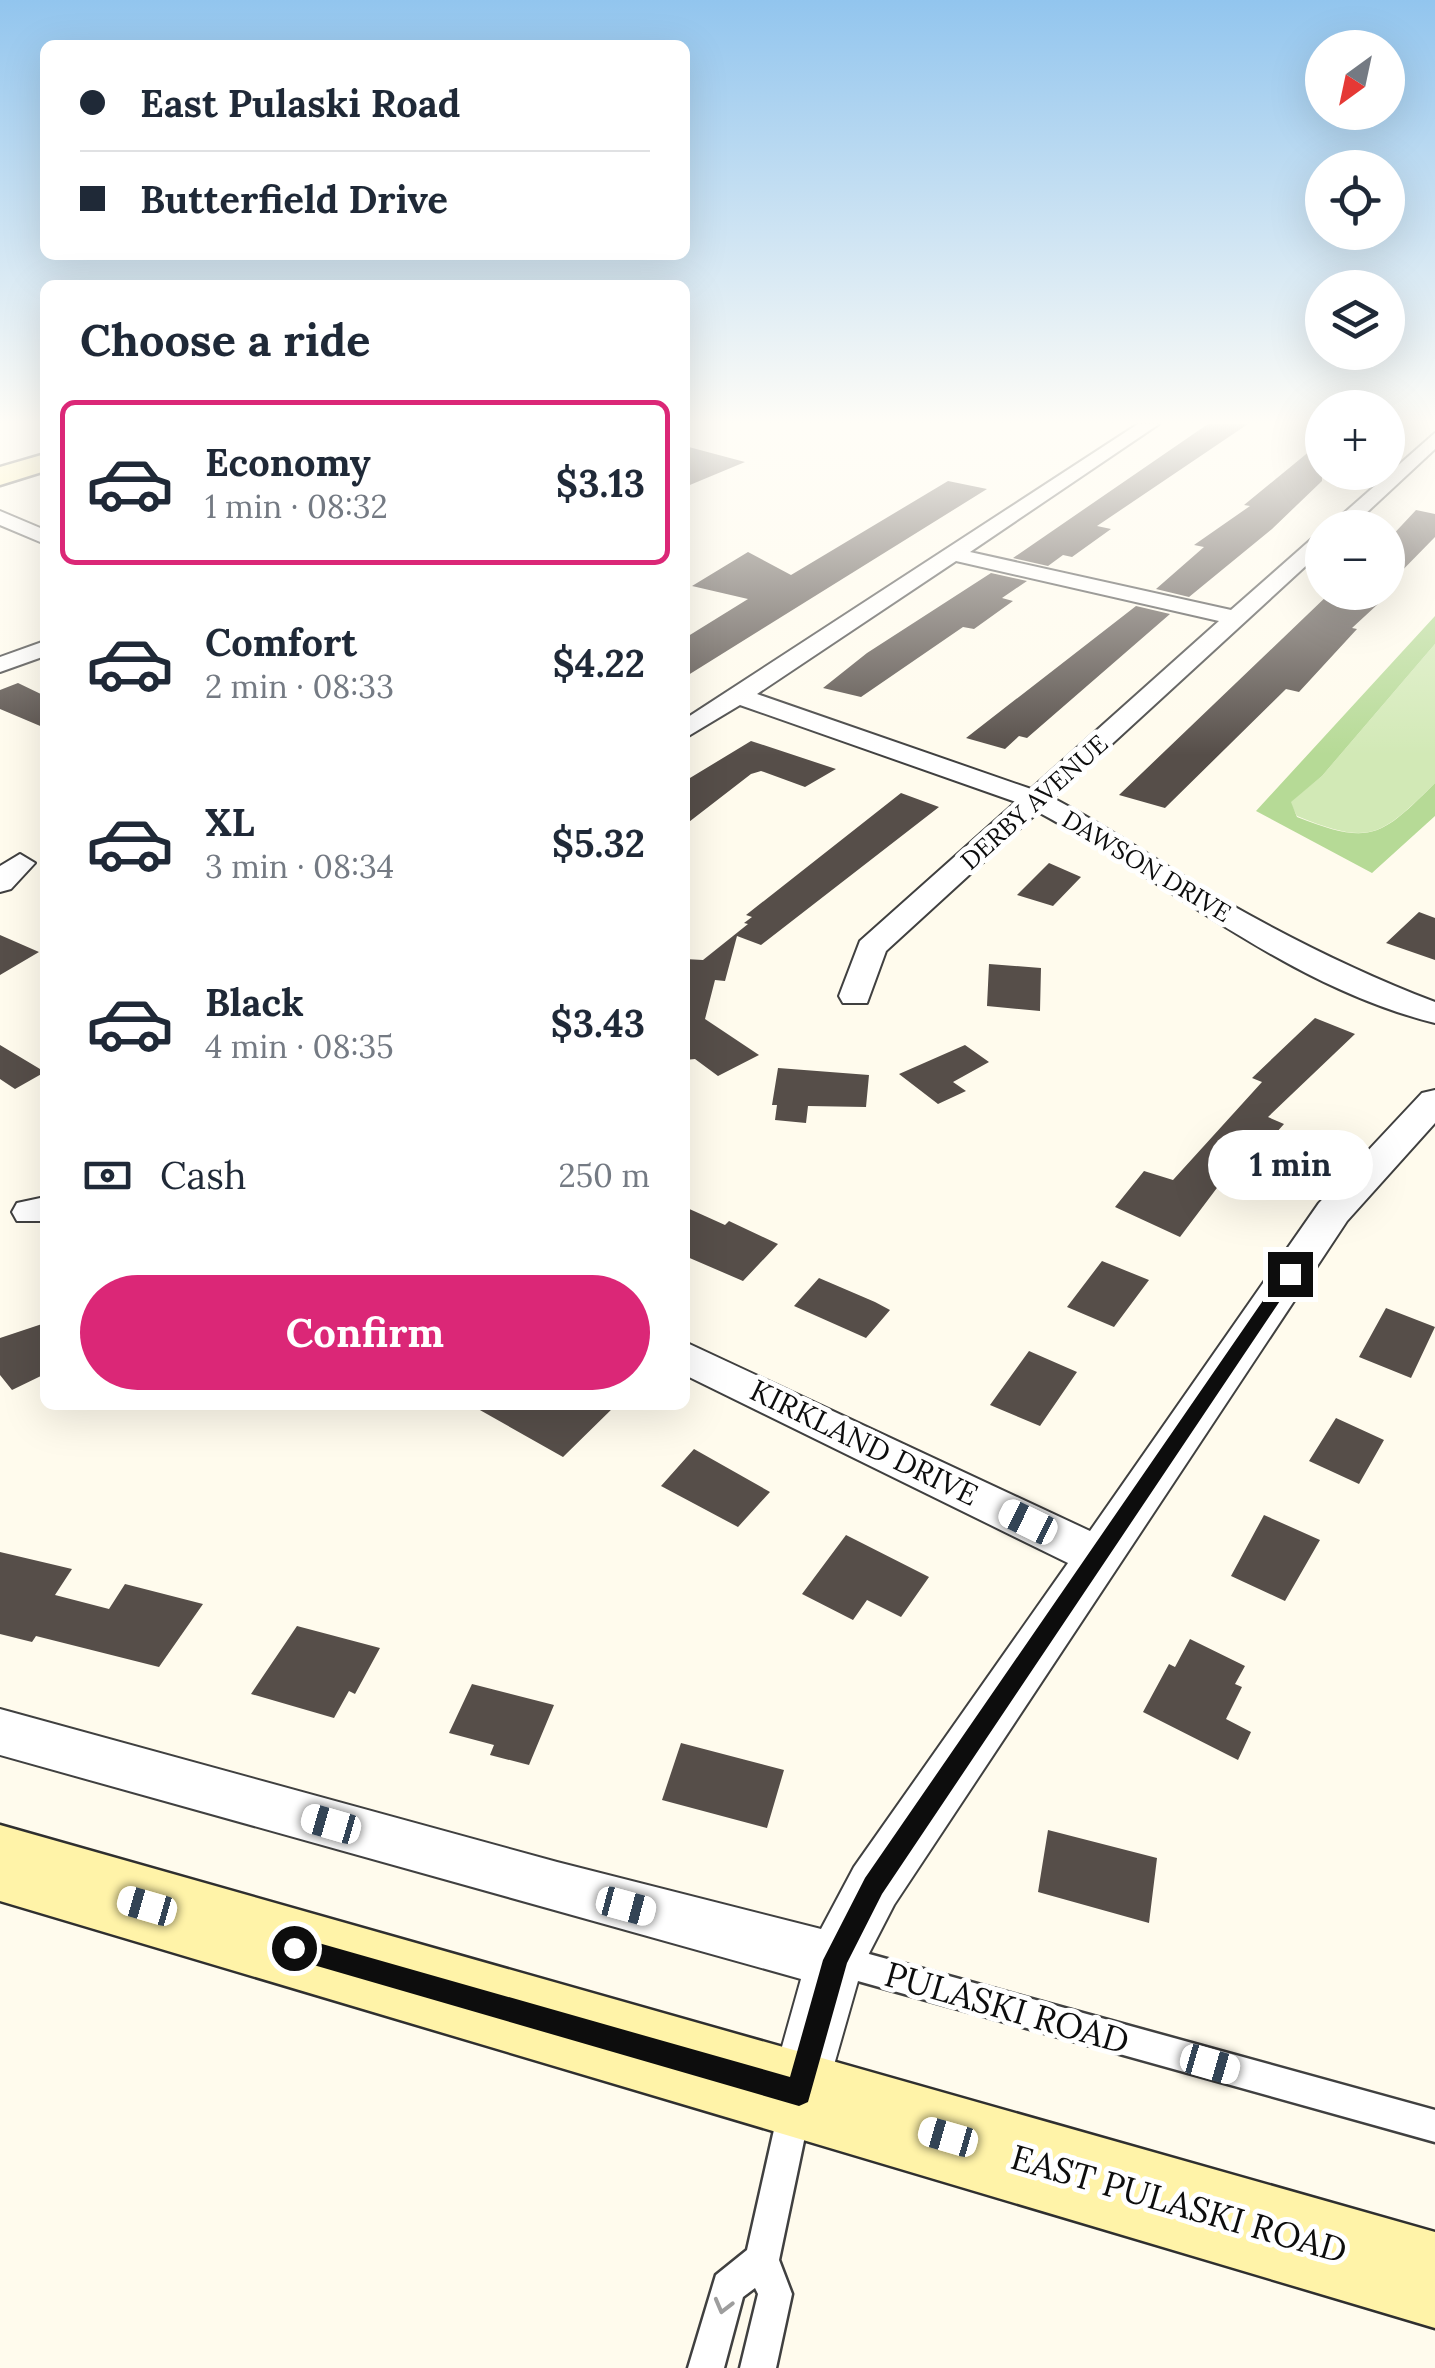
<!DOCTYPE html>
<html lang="en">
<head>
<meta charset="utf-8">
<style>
  :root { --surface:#fff; --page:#f6f6f7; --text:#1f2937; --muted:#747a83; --line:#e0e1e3; --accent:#db2777 }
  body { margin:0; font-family:Lora,serif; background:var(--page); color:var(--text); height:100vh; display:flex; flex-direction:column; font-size:38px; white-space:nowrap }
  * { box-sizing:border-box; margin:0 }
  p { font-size:32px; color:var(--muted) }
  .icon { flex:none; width:55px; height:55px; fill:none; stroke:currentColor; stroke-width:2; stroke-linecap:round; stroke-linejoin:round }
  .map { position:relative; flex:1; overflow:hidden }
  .panel { position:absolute; left:40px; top:280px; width:650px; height:1130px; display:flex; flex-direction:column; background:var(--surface); border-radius:15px; box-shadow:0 10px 40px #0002 }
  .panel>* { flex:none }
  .hud { position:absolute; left:40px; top:40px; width:650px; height:220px; border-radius:15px; box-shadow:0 10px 40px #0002; display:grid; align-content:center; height:220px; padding:0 40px; background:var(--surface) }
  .needle { width:65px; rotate:213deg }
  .fabs { position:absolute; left:1305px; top:30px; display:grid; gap:20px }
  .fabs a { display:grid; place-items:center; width:100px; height:100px; border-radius:50%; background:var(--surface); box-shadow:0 10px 40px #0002; font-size:50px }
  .end { position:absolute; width:45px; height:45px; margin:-22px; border:12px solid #0d0d0d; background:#fff; box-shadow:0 0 0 5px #fff }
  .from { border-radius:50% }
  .bubble { position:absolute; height:70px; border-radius:35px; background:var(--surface); box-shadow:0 10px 40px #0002; font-size:32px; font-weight:800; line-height:70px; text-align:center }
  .car { position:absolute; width:30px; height:60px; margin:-30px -15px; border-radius:12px; box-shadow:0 0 8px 2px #0007; background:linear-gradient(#fff 24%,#345 0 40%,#fff 0 76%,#345 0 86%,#fff 0) }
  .hud b { display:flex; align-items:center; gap:35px; height:95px; font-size:38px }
  .hud b+b { border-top:2px solid var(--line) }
  .hud i { width:25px; height:25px; background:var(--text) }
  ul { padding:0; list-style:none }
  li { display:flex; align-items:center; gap:30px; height:165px; margin:0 20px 15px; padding:0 20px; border:5px solid transparent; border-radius:15px }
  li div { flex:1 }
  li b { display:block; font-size:38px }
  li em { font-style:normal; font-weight:800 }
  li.active { border-color:var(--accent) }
  li>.icon { width:90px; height:90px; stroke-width:1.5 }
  h2 { padding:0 40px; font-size:45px; line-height:120px }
  .pay { display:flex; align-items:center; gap:25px; height:110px; padding:0 40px; font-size:38px }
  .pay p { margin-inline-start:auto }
  .action { display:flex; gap:20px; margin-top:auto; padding:20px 40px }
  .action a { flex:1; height:115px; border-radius:60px; background:var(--accent); color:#fff; font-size:40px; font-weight:800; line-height:115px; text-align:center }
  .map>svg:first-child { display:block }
</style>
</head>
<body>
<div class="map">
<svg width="1435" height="2368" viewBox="0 0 1435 2368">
  <rect width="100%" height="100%" fill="#fffbed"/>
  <!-- green -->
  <path fill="#d2e9b6" d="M 1435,644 L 1435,783 C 1380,837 1371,846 1297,816 L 1290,802 L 1322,776 Z"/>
  <!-- forest -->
  <path fill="#b6da96" d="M 1435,616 L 1435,644 L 1322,776 L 1291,802 L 1297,817 C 1371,846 1381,837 1435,783 L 1435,816 L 1372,873 L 1256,811 Z"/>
  <!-- building -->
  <path fill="#564e49" d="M 1208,424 L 1248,424 L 1097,526 L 1111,529 L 1072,557 L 1063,555 L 1048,566 L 1013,558 Z
    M 1322,441 L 1322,481 L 1272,529 L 1189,597 L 1156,589 L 1204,547 L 1194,545 L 1250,506 L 1244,505 Z
    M 685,446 L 745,462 L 685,487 Z
    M 948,481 L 987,489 L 685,677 L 685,638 L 748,599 L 692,586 L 748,552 L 791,575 Z
    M 1416,510 L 1435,514 L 1435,537 L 1388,585 L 1388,540 Z
    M 991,573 L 1027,581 L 1002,598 L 1013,601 L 974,629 L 963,627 L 861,697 L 823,688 L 867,653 Z
    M 1331,592 L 1391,592 L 1352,628 L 1357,629 L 1299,692 L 1286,689 L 1165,808 L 1119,795 Z
    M 1136,606 L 1170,614 L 1027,738 L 1019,736 L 1005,749 L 966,738 Z
    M 18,683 L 45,696 L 45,728 L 0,709 L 0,690 Z
    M 751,741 L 836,769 L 805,787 L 761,771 L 751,774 L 685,825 L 685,781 Z
    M 901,793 L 939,807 L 761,945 L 737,936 L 725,981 L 715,980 L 705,1019 L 759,1055 L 718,1076 L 695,1059 L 685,1060 L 685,959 L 703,960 L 748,924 L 744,923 L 752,917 L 746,915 Z
    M 1049,863 L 1081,877 L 1053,906 L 1017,895 Z
    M 1419,912 L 1435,918 L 1435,960 L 1386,943 Z
    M 0,935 L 39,952 L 0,975 Z
    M 989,964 L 1041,968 L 1040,1011 L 987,1006 Z
    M 1315,1018 L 1355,1034 L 1268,1117 L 1284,1124 L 1251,1161 L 1241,1156 L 1180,1237 L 1115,1207 L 1144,1171 L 1173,1180 L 1262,1082 L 1252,1078 Z
    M 0,1045 L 45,1072 L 15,1089 L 0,1079 Z
    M 965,1045 L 989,1062 L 953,1082 L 966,1091 L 938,1104 L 899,1074 Z
    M 778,1068 L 869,1075 L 866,1107 L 808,1106 L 806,1123 L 775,1120 L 777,1105 L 772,1105 Z
    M 685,1207 L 725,1225 L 729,1221 L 778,1244 L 743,1281 L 685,1256 Z
    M 1102,1261 L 1149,1280 L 1114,1327 L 1067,1307 Z
    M 819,1278 L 875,1302 L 890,1310 L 866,1338 L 794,1306 Z
    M 1386,1308 L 1435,1327 L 1411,1378 L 1359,1357 Z
    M 45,1323 L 45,1374 L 12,1390 L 0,1375 L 0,1338 Z
    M 1029,1351 L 1077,1372 L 1040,1426 L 990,1405 Z
    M 471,1405 L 616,1405 L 563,1457 Z
    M 1336,1418 L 1384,1440 L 1359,1484 L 1309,1461 Z
    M 694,1449 L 770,1492 L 738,1527 L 661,1486 Z
    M 1264,1515 L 1320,1540 L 1285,1601 L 1231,1576 Z
    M 846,1535 L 929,1577 L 901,1617 L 867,1600 L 853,1620 L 802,1594 Z
    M 0,1552 L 72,1569 L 55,1595 L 109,1609 L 125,1584 L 203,1604 L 159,1667 L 36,1636 L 32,1642 L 0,1634 Z
    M 297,1626 L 380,1648 L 355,1694 L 349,1691 L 334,1718 L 251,1694 Z
    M 1190,1639 L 1245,1666 L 1235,1684 L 1242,1687 L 1226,1719 L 1251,1732 L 1238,1760 L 1143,1712 L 1169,1664 L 1175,1667 Z
    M 472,1684 L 554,1705 L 529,1765 L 490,1755 L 494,1745 L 449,1733 Z
    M 681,1743 L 784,1770 L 767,1828 L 662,1800 Z
    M 1048,1830 L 1157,1858 L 1149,1923 L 1038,1892 Z"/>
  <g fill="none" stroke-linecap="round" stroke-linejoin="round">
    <!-- lane casing -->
    <g stroke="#404040" stroke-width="5">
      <path id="lane" d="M 840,1946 L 1435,2110 L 1435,2142 L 840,1976 L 829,1972 L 825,1961 L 829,1950 Z
        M 794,2096 L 806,2100 L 810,2112 L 779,2260 L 792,2294 L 776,2368 L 740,2368 L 758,2294 L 755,2288 L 743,2297 L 724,2368 L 688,2368 L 716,2275 L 747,2250 L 778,2112 L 782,2100 Z"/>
    </g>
    <!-- street casing -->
    <g stroke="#404040" stroke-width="4">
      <path id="street" d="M 1138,424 L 1159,424 L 970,552 L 1231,610 L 1315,536 L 1322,534 L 1322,551 L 1053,798 C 1114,830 1167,868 1226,902 C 1293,940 1362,974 1435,1002 L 1435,1023 C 1289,987 1168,882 1038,812 L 886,951 L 867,1003 L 843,1003 L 839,996 L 860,941 L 1016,802 L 740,705 L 685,738 L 685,719 ZM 956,561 L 1219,621 L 1031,789 L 757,694 Z
        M 1435,433 L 1435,449 L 1350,528 L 1327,528 Z
        M 0,511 L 45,530 L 45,544 L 0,525 Z
        M 45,641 L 45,656 L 0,672 L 0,657 Z
        M 20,854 L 35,863 L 11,889 L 0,892 L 0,866 Z
        M 1435,1090 L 1435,1123 L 1347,1221 L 894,1905 L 862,1967 L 820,2114 L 799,2123 L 778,2114 L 769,2093 L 801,1979 L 0,1755 L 0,1709 L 557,1862 L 821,1929 L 854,1867 L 1068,1563 L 685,1375 L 685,1342 L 1090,1531 L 1319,1203 L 1422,1093 Z
        M 45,1197 L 45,1221 L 17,1221 L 12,1212 L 17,1203 Z"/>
    </g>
    <!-- secondary casing -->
    <g stroke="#2f2f2f" stroke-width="5">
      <path id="secondary" d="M 45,454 L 45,471 L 0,485 L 0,467 Z
        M 0,1825 L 1435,2232 L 1435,2328 L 0,1901 Z"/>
    </g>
    <!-- lane -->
    <use href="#lane" fill="#fff" fill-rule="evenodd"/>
    <!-- street -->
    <use href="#street" fill="#fff" fill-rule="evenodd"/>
    <!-- secondary -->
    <use href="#secondary" fill="#fff3a8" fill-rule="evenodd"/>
  </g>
  <!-- one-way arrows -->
  <defs><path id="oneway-chevron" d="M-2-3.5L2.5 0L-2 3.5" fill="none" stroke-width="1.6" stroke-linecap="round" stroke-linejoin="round" transform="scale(2.5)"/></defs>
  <use stroke="#9e9e9e" href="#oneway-chevron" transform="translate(723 2306) rotate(105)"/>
  <!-- sky -->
  <linearGradient id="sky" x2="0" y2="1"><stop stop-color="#92c5ee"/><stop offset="0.56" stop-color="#fffdf7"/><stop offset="1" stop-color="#fffdf7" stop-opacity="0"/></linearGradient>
  <rect width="1435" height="755" fill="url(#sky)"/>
  <!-- route -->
  <path fill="#0d0d0d" d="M 1284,1270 L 1298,1274 L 882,1894 L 847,1963 L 808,2102 L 799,2106 L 286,1957 L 282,1948 L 286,1940 L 294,1936 L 790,2077 L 823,1960 L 865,1878 Z"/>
  <g text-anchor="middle" stroke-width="10" stroke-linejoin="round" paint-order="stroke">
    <!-- far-street labels -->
    <g font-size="25" fill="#0d0d0d" stroke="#fff">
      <text transform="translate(1034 802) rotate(-42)" y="9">DERBY AVENUE</text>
      <text transform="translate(1147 866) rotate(31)" y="9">DAWSON DRIVE</text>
    </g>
    <!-- street labels -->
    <g font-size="30" fill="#0d0d0d" stroke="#fff">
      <text transform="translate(864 1443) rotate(26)" y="10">KIRKLAND DRIVE</text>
    </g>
    <!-- near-street labels -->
    <g font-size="35" fill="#0d0d0d" stroke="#fff">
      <text transform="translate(1007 2008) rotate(16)" y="12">PULASKI ROAD</text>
      <text transform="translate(1179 2204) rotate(16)" y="12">EAST PULASKI ROAD</text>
    </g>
  </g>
</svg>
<div class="fabs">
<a><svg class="needle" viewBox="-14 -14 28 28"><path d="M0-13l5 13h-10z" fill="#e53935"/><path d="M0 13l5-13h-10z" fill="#747a83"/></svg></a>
<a><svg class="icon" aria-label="locate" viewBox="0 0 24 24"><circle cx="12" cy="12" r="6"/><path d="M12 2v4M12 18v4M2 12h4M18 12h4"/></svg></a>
<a><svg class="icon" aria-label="layers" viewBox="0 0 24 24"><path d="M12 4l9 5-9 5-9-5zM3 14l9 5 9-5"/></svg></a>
<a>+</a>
<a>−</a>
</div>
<i class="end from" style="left:294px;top:1948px"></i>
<i class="end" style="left:1290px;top:1274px"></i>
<div class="bubble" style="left:1208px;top:1130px;width:165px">1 min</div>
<i class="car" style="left:1028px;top:1522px;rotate:296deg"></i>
<i class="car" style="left:331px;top:1824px;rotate:286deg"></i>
<i class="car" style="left:147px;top:1906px;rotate:286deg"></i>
<i class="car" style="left:626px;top:1906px;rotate:105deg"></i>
<i class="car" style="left:1210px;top:2064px;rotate:106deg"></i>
<i class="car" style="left:948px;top:2137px;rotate:286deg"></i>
<div class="hud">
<b><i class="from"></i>East Pulaski Road</b>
<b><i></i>Butterfield Drive</b>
</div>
<section class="panel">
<h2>Choose a ride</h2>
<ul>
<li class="active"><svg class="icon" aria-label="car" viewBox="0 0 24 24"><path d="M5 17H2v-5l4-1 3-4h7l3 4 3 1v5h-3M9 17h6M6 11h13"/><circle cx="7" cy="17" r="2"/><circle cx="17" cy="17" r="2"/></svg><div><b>Economy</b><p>1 min · 08:32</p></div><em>$3.13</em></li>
<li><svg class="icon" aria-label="car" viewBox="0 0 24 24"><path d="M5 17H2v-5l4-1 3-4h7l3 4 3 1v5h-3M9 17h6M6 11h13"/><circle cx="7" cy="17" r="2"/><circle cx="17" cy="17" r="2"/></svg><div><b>Comfort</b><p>2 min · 08:33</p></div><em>$4.22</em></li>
<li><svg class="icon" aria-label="car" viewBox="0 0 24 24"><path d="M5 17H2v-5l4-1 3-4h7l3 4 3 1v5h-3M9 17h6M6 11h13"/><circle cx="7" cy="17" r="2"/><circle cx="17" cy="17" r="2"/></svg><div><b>XL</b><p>3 min · 08:34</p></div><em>$5.32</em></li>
<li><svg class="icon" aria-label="car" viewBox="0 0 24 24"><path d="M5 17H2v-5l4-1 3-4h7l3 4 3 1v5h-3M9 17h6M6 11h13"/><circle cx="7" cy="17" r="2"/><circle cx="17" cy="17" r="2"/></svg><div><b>Black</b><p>4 min · 08:35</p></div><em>$3.43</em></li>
</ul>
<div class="pay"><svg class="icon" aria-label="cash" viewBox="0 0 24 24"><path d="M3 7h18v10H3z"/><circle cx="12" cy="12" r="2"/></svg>Cash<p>250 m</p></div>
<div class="action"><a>Confirm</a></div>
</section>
</div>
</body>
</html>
